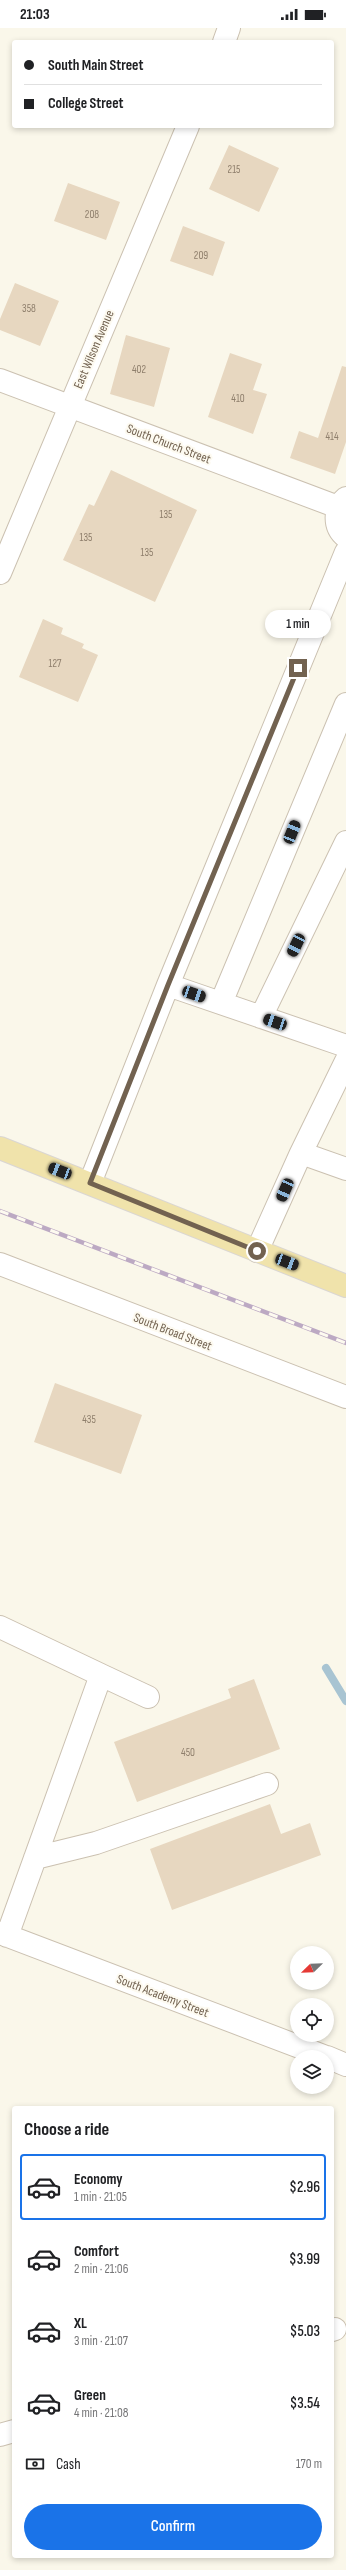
<!DOCTYPE html>
<html lang="en">
<head>
<meta charset="utf-8">
<style>
  :root { --surface:#fff; --page:#f2f2f2; --text:#202124; --muted:#757577; --line:#e0e0e0; --accent:#1a73e8 }
  body { margin:0; font-family:"Sofia Sans Condensed",sans-serif; background:var(--page); color:var(--text); height:100vh; display:flex; flex-direction:column; font-size:15px; white-space:nowrap }
  * { box-sizing:border-box; margin:0 }
  p { font-size:13px; color:var(--muted) }
  .icon { flex:none; width:22px; height:22px; fill:none; stroke:currentColor; stroke-width:2; stroke-linecap:round; stroke-linejoin:round }
  .map { position:relative; flex:1; overflow:hidden }
  .sheet { position:absolute; left:12px; top:2078px; width:322px; height:452px; display:flex; flex-direction:column; background:var(--surface); border-radius:4px; box-shadow:0 2px 6px #0003 }
  .sheet>* { flex:none }
  .guide { position:absolute; left:12px; top:12px; width:322px; height:88px; border-radius:4px; box-shadow:0 2px 6px #0003; display:grid; align-content:center; height:88px; padding:0 12px; background:var(--surface) }
  .needle { width:26px; rotate:247deg }
  .controls { position:absolute; left:290px; top:1918px; display:grid; gap:8px }
  .controls a { display:grid; place-items:center; width:44px; height:44px; border-radius:50%; background:var(--surface); box-shadow:0 2px 6px #0003; font-size:20px }
  .end { position:absolute; width:18px; height:18px; margin:-9px; border:5px solid #726250; background:#fff; box-shadow:0 0 0 2px #fff }
  .from { border-radius:50% }
  .bubble { position:absolute; height:28px; border-radius:14px; background:var(--surface); box-shadow:0 2px 6px #0003; font-size:13px; font-weight:600; line-height:28px; text-align:center }
  .car { position:absolute; width:12px; height:24px; margin:-12px -6px; border-radius:5px; box-shadow:0 0 3px 1px #0007; background:linear-gradient(#222 24%,#8ab4d8 0 40%,#222 0 76%,#8ab4d8 0 86%,#222 0) }
  .guide b { display:flex; align-items:center; gap:14px; height:38px; font-size:15px }
  .guide b+b { border-top:1px solid var(--line) }
  .guide i { width:10px; height:10px; background:var(--text) }
  ul { padding:0; list-style:none }
  li { display:flex; align-items:center; gap:12px; height:66px; margin:0 8px 6px; padding:0 4px; border:2px solid transparent; border-radius:4px }
  li div { flex:1 }
  li b { display:block; font-size:15px }
  li em { font-style:normal; font-weight:600 }
  li.on { border-color:var(--accent) }
  li>.icon { width:36px; height:36px; stroke-width:1.5 }
  h2 { padding:0 12px; font-size:18px; line-height:48px }
  .pay { display:flex; align-items:center; gap:10px; height:44px; padding:0 12px; font-size:15px }
  .pay p { margin-inline-start:auto }
  .action { display:flex; gap:8px; margin-top:auto; padding:8px 12px }
  .action a { flex:1; height:46px; border-radius:24px; background:var(--accent); color:#fff; font-size:16px; font-weight:600; line-height:46px; text-align:center }
  .status { display:flex; justify-content:space-between; align-items:center; height:28px; padding:0 20px; background:var(--surface); direction:ltr }
  .status svg { height:11px; fill:currentColor }
  .map>svg:first-child { display:block }
</style>
</head>
<body>
<div class="status"><b>21:03</b><svg viewBox="0 0 49 12"><path d="M0 12V9h3v3zM5 12V6h3v6zM10 12V3h3v9zM15 12V0h3v12zM26 1h20v11H26zM47 4h2v5h-2z"/></svg></div>
<div class="map">
<svg width="346" height="2542" viewBox="0 0 346 2542">
  <rect width="100%" height="100%" fill="#faf7ea"/>
  <g fill="none" stroke-linecap="round" stroke-linejoin="round">
    <!-- stream -->
    <path stroke="#a8c4d2" stroke-width="8" d="M 326,1640 L 346,1673"/>
  </g>
  <!-- building -->
  <path fill="#e7d7c0" d="M 229,117 L 279,140 L 259,184 L 209,161 Z
    M 68,155 L 120,174 L 106,212 L 54,193 Z
    M 183,198 L 225,214 L 213,248 L 170,233 Z
    M 15,255 L 59,273 L 40,318 L 0,302 L 0,291 Z
    M 126,307 L 170,320 L 154,379 L 110,366 Z
    M 230,325 L 262,336 L 253,362 L 267,366 L 253,406 L 208,389 Z
    M 342,338 L 346,339 L 346,414 L 335,446 L 290,430 L 299,403 L 318,410 Z
    M 111,442 L 197,482 L 155,574 L 63,532 L 89,476 L 94,478 Z
    M 43,591 L 63,600 L 61,606 L 84,616 L 82,620 L 98,627 L 78,674 L 19,649 Z
    M 55,1355 L 142,1387 L 121,1446 L 34,1414 Z
    M 254,1651 L 280,1721 L 137,1774 L 114,1714 L 231,1670 L 228,1661 Z
    M 270,1776 L 281,1806 L 310,1795 L 321,1827 L 172,1882 L 150,1821 Z"/>
  <g fill="none" stroke-linecap="round" stroke-linejoin="round">
    <!-- minor casing -->
    <g stroke="#cbc1b1" stroke-width="24">
      <path id="minor" d="M 224,14 L 229,0
        M 0,352 L 338,479
        M 346,470 C 334,480 333,499 346,509
        M 0,545 L 188,98
        M 168,957 L 346,1018
        M 221,975 L 346,676
        M 261,989 L 346,814
        M 301,1125 L 346,1033
        M 90,1155 L 168,957 L 346,524
        M 257,1223 L 301,1125 L 346,1141
        M 0,1236 L 346,1369
        M 0,1599 L 101,1647 L 7,1908
        M 101,1647 L 148,1669
        M 35,1830 L 96,1815 L 267,1756
        M 0,1905 L 326,2029
        M 327,2029 L 346,2037
        M 332,2302 L 335,2301
        M 0,2407 L 14,2403"/>
    </g>
    <!-- major casing -->
    <g stroke="#dad6d2" stroke-width="24">
      <path id="major" d="M 0,1120 L 346,1258"/>
    </g>
    <!-- minor -->
    <use href="#minor" stroke="#fff" stroke-width="22"/>
    <!-- major -->
    <use href="#major" stroke="#f0e3ab" stroke-width="22"/>
    <!-- rail casing -->
    <g stroke="#bca9c3" stroke-width="4.5">
      <path id="rail" d="M 0,1183 L 346,1315"/>
    </g>
    <!-- rail -->
    <use href="#rail" stroke="#fdfaf0" stroke-width="3" stroke-dasharray="9" stroke-linecap="butt"/>
  </g>
  <g fill="none" stroke-linecap="round" stroke-linejoin="round">
    <!-- route -->
    <path stroke="#726250" stroke-width="5" d="M 257,1223 L 90,1155 L 168,957 L 298,640"/>
  </g>
  <g text-anchor="middle" stroke-width="4" stroke-linejoin="round" paint-order="stroke">
    <!-- number labels -->
    <g font-size="11" fill="#8f7f6c">
      <text x="234" y="145">215</text>
      <text x="92" y="190">208</text>
      <text x="201" y="231">209</text>
      <text x="29" y="284">358</text>
      <text x="139" y="345">402</text>
      <text x="238" y="374">410</text>
      <text x="332" y="412">414</text>
      <text x="166" y="490">135</text>
      <text x="86" y="513">135</text>
      <text x="147" y="528">135</text>
      <text x="55" y="639">127</text>
      <text x="89" y="1395">435</text>
      <text x="188" y="1728">450</text>
    </g>
    <!-- street labels -->
    <g font-size="13" fill="#726250" stroke="#fdfaf0">
      <text transform="translate(93 321) rotate(-67)" y="5">East Wilson Avenue</text>
      <text transform="translate(169 415) rotate(21)" y="5">South Church Street</text>
      <text transform="translate(173 1303) rotate(21)" y="5">South Broad Street</text>
      <text transform="translate(163 1967) rotate(21)" y="5">South Academy Street</text>
    </g>
  </g>
</svg>
<div class="controls">
<a><svg class="needle" viewBox="-14 -14 28 28"><path d="M0-13l5 13h-10z" fill="#e53935"/><path d="M0 13l5-13h-10z" fill="#757577"/></svg></a>
<a><svg class="icon" aria-label="locate" viewBox="0 0 24 24"><circle cx="12" cy="12" r="6"/><path d="M12 2v4M12 18v4M2 12h4M18 12h4"/></svg></a>
<a><svg class="icon" aria-label="layers" viewBox="0 0 24 24"><path d="M12 4l9 5-9 5-9-5zM3 14l9 5 9-5"/></svg></a>
</div>
<i class="end from" style="left:257px;top:1223px"></i>
<i class="end" style="left:298px;top:640px"></i>
<div class="bubble" style="left:265px;top:582px;width:66px">1 min</div>
<i class="car" style="left:292px;top:804px;rotate:22deg"></i>
<i class="car" style="left:296px;top:917px;rotate:206deg"></i>
<i class="car" style="left:194px;top:966px;rotate:109deg"></i>
<i class="car" style="left:275px;top:994px;rotate:289deg"></i>
<i class="car" style="left:60px;top:1143px;rotate:291deg"></i>
<i class="car" style="left:285px;top:1162px;rotate:204deg"></i>
<i class="car" style="left:287px;top:1234px;rotate:111deg"></i>
<div class="guide">
<b><i class="from"></i>South Main Street</b>
<b><i></i>College Street</b>
</div>
<section class="sheet">
<h2>Choose a ride</h2>
<ul>
<li class="on"><svg class="icon" aria-label="car" viewBox="0 0 24 24"><path d="M5 17H2v-5l4-1 3-4h7l3 4 3 1v5h-3M9 17h6M6 11h13"/><circle cx="7" cy="17" r="2"/><circle cx="17" cy="17" r="2"/></svg><div><b>Economy</b><p>1 min · 21:05</p></div><em>$2.96</em></li>
<li><svg class="icon" aria-label="car" viewBox="0 0 24 24"><path d="M5 17H2v-5l4-1 3-4h7l3 4 3 1v5h-3M9 17h6M6 11h13"/><circle cx="7" cy="17" r="2"/><circle cx="17" cy="17" r="2"/></svg><div><b>Comfort</b><p>2 min · 21:06</p></div><em>$3.99</em></li>
<li><svg class="icon" aria-label="car" viewBox="0 0 24 24"><path d="M5 17H2v-5l4-1 3-4h7l3 4 3 1v5h-3M9 17h6M6 11h13"/><circle cx="7" cy="17" r="2"/><circle cx="17" cy="17" r="2"/></svg><div><b>XL</b><p>3 min · 21:07</p></div><em>$5.03</em></li>
<li><svg class="icon" aria-label="car" viewBox="0 0 24 24"><path d="M5 17H2v-5l4-1 3-4h7l3 4 3 1v5h-3M9 17h6M6 11h13"/><circle cx="7" cy="17" r="2"/><circle cx="17" cy="17" r="2"/></svg><div><b>Green</b><p>4 min · 21:08</p></div><em>$3.54</em></li>
</ul>
<div class="pay"><svg class="icon" aria-label="cash" viewBox="0 0 24 24"><path d="M3 7h18v10H3z"/><circle cx="12" cy="12" r="2"/></svg>Cash<p>170 m</p></div>
<div class="action"><a>Confirm</a></div>
</section>
</div>
</body>
</html>
